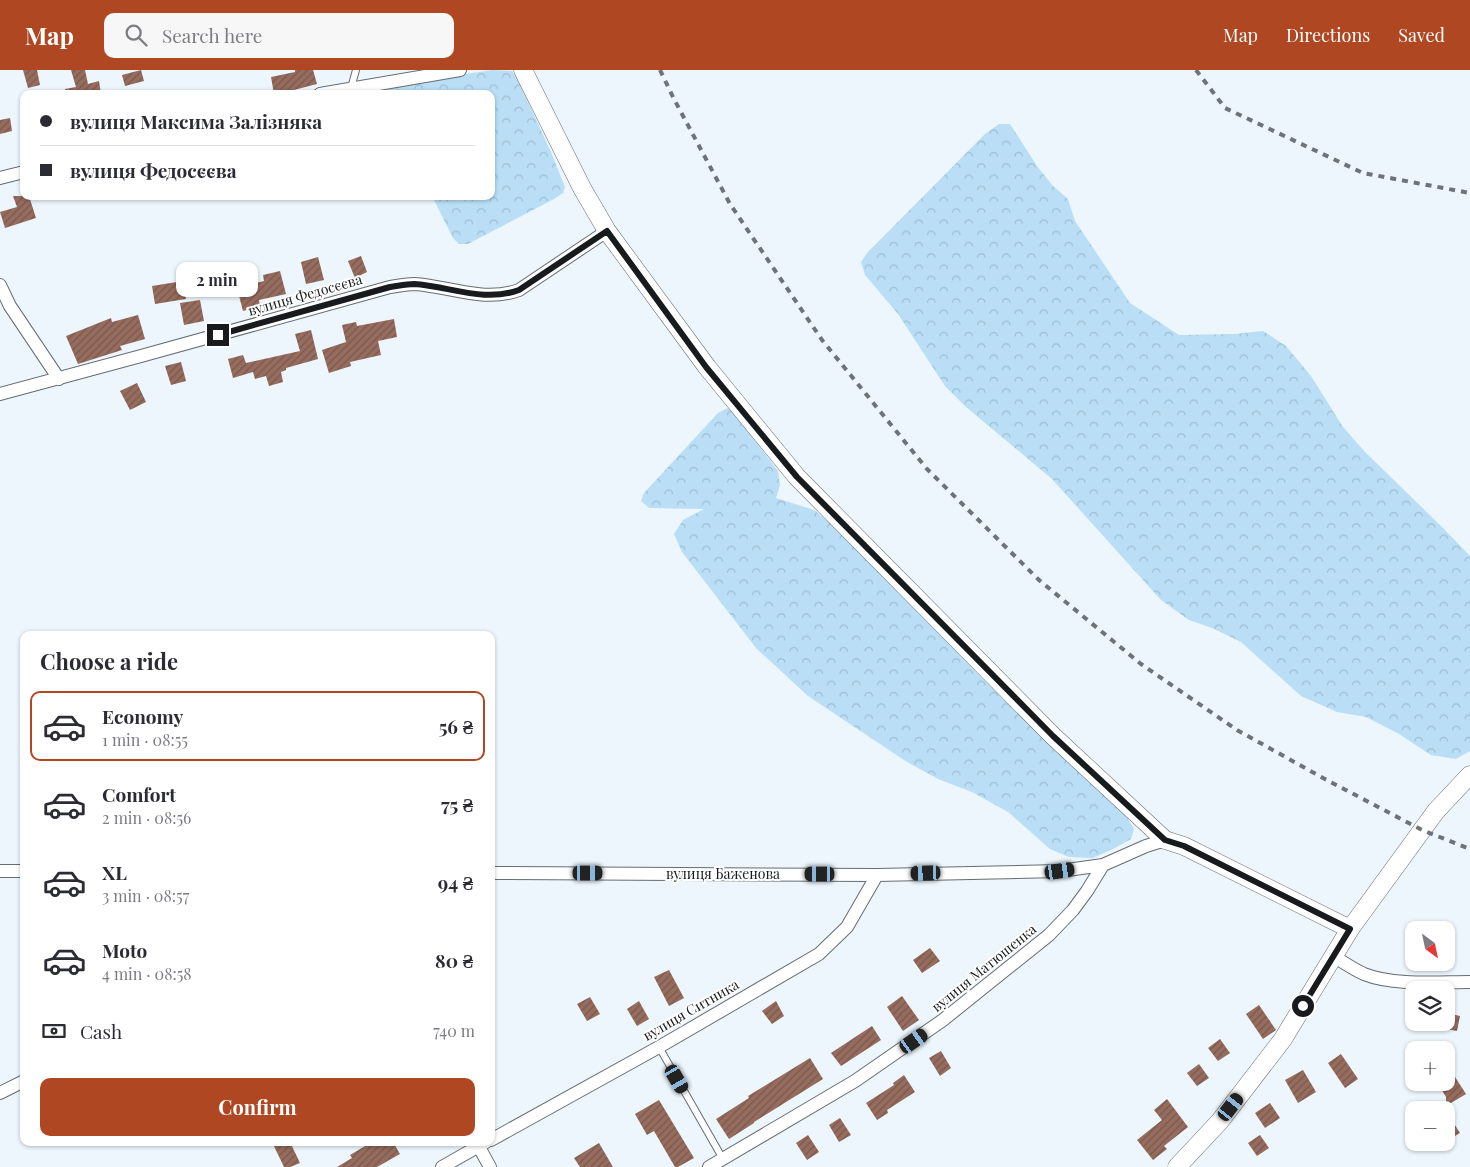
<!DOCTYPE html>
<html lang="en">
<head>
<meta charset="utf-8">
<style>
  :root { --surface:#fff; --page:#f7f7f7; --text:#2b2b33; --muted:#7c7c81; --line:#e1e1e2; --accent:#af4822 }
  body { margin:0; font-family:"Playfair Display",serif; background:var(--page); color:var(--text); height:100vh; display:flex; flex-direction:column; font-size:19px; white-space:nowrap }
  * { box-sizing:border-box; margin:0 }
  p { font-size:16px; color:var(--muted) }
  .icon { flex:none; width:28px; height:28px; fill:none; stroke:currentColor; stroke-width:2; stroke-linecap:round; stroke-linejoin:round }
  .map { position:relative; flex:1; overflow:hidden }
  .sheet { position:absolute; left:20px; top:561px; width:475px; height:515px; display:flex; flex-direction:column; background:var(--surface); border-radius:10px; box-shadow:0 1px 4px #0004 }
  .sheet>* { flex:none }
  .guide { position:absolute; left:20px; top:20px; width:475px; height:110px; border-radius:10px; box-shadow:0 1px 4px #0004; display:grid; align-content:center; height:110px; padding:0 20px; background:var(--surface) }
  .needle { width:32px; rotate:147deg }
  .tools { position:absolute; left:1405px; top:851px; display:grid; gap:10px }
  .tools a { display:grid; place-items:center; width:50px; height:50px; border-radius:10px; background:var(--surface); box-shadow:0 1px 4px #0004; font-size:25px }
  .end { position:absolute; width:22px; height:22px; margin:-11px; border:6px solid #181b1d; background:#fff; box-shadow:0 0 0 2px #fff }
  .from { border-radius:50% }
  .bubble { position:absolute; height:35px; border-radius:10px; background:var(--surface); box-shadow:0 1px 4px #0004; font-size:16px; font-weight:700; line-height:35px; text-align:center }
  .car { position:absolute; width:15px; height:30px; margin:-15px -8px; border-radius:6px; box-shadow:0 0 4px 1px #0007; background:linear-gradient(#222 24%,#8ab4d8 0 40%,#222 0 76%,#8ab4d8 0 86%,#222 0) }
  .guide b { display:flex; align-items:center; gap:18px; height:48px; font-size:19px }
  .guide b+b { border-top:1px solid var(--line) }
  .guide i { width:12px; height:12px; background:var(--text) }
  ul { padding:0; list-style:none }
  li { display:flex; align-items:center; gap:15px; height:70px; margin:0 10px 8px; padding:0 10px; border:2px solid transparent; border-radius:10px }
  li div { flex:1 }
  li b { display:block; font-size:19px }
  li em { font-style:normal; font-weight:700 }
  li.on { border-color:var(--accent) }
  li>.icon { width:45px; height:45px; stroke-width:1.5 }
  h2 { padding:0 20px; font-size:22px; line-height:60px }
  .pay { display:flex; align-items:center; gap:12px; height:55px; padding:0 20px; font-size:19px }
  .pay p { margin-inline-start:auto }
  .action { display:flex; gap:10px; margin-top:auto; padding:10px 20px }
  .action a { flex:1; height:58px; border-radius:10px; background:var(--accent); color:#fff; font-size:20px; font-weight:700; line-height:58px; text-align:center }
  header { display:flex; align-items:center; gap:30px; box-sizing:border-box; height:70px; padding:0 25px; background:var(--accent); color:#fff }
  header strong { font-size:24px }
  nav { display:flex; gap:28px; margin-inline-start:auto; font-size:18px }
  .search { width:350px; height:45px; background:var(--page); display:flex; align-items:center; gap:12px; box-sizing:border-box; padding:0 18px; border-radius:10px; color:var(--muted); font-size:19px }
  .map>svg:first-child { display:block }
</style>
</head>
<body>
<header>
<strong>Map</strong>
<div class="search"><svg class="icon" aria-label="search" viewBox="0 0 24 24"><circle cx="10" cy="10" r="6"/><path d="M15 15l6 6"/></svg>Search here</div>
<nav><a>Map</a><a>Directions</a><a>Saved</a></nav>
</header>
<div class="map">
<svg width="1470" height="1097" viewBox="0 0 1470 1097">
  <defs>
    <pattern id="forest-crowns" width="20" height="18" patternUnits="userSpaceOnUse" patternTransform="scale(1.25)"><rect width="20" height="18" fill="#b9def5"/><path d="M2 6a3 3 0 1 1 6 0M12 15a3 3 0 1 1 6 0" fill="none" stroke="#9ebed2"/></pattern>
    <pattern id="building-hatch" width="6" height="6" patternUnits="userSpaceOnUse" patternTransform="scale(1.25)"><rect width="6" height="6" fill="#966c5e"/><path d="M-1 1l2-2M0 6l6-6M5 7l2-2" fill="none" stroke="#79584d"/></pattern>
  </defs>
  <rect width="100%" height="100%" fill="#ecf6fc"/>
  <!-- forest -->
  <path fill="url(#forest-crowns)" d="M 493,0 L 512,1 L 518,10 L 551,82 L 565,117 L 563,123 L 554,129 L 468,174 L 459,174 L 453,168 L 432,126 L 491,126 L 491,24 L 372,24 L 374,20 L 390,15 Z
    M 999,54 L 1010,54 L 1037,96 L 1052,115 L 1068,129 L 1075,151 L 1130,233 L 1179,265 L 1234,264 L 1263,261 L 1286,276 L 1311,306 L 1343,357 L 1365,382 L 1441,456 L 1470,486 L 1470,681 L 1456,689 L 1431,685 L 1399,664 L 1366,647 L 1337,642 L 1301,626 L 1241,572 L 1212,558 L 1189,550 L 1161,530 L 1052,409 L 966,337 L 945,316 L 898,244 L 865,205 L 861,192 L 868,182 L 985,64 Z
    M 728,338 L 736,346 L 778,401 L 780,415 L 776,428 L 814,440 L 831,454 L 907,529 L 976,602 L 1124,743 L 1134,759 L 1131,769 L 1115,778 L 1093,788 L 1069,787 L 1050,779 L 1008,742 L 972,722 L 938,709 L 907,692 L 808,626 L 756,578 L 682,482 L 674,464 L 683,450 L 704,439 L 649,438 L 641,431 L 644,423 L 718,343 Z"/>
  <!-- building -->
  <path fill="url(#building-hatch)" d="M 23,0 L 37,0 L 40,15 L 28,18 Z
    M 71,0 L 85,0 L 88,14 L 99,11 L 101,24 L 65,24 L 65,19 L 76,17 Z
    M 141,0 L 144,11 L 125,16 L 122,5 Z
    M 295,0 L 313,0 L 317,14 L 290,21 L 291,24 L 274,24 L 271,7 L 295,2 Z
    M 10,48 L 12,61 L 0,64 L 0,50 Z
    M 13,126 L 29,126 L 36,148 L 5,158 L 0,142 L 17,137 Z
    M 361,186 L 367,202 L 355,208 L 348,191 Z
    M 318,187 L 324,210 L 306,214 L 301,192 Z
    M 280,201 L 286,224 L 259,230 L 260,236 L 243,241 L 237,218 L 264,211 L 263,205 Z
    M 183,211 L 186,229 L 155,234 L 152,216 Z
    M 200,230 L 204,251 L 184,255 L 180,233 Z
    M 138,245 L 145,269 L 120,276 L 122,280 L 78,294 L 66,266 L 111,248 L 112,252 Z
    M 394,249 L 397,267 L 378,271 L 381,285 L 350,292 L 351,296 L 329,303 L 322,280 L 346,272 L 342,255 L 356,252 L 357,256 Z
    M 311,260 L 318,289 L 286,298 L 286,300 L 281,302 L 283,312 L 269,316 L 266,306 L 255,309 L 253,302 L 233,308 L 228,289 L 243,285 L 246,293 L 300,281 L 295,264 Z
    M 181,292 L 186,311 L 171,315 L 165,296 Z
    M 137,313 L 146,332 L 130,340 L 120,321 Z
    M 930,878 L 940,891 L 922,903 L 913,890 Z
    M 669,900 L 684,928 L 669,936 L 654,907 Z
    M 902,926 L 919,950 L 903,961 L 887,937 Z
    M 590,927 L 600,944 L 587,951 L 577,934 Z
    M 639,931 L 649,949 L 637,956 L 627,939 Z
    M 776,931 L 784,946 L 772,954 L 762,941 Z
    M 1259,935 L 1276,960 L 1263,969 L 1246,944 Z
    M 1446,943 L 1460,946 L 1457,961 L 1446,959 Z
    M 872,956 L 881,970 L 841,996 L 831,983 Z
    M 1220,969 L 1230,983 L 1218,991 L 1208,978 Z
    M 941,981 L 951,998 L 940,1006 L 929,988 Z
    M 1341,984 L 1358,1009 L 1345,1018 L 1328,993 Z
    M 810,988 L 823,1009 L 754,1052 L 754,1053 L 729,1069 L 716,1049 L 749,1028 L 748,1026 Z
    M 1446,993 L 1466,1024 L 1446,1036 L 1446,1027 L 1437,1012 L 1446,1012 Z
    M 1199,994 L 1209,1008 L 1197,1016 L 1187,1003 Z
    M 1303,1000 L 1316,1022 L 1298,1033 L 1285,1010 Z
    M 904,1005 L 915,1022 L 887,1040 L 888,1043 L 877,1050 L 866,1033 L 894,1015 L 893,1013 Z
    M 1167,1029 L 1188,1057 L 1164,1076 L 1167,1079 L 1153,1090 L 1137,1070 L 1162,1050 L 1154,1040 Z
    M 659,1030 L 694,1088 L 678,1097 L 675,1097 L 654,1061 L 647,1065 L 635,1044 Z
    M 1270,1033 L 1280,1048 L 1265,1058 L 1255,1043 Z
    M 1446,1041 L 1460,1063 L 1446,1071 Z
    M 840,1048 L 851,1065 L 839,1072 L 829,1055 Z
    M 808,1065 L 819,1082 L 807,1090 L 796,1073 Z
    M 1260,1065 L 1269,1078 L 1257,1086 L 1248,1073 Z
    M 272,1072 L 290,1072 L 300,1093 L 290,1097 L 284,1097 Z
    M 372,1072 L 393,1072 L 400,1084 L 377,1097 L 337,1097 L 352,1088 L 350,1085 Z
    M 599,1073 L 613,1097 L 580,1097 L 574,1088 Z"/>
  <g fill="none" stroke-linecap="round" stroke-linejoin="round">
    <!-- lane casing -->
    <g stroke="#656d72" stroke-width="8">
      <path id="lane" d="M 351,18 L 356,0
        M 659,977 L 723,1089"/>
    </g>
    <!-- street casing -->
    <g stroke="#656d72" stroke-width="14">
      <path id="street" d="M 320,24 L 460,0
        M 0,108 L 24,102
        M 0,215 L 10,236 L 59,309
        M 0,324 L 141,286 L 390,217 C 398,216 406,214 414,214 C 450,216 483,233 519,220 L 607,161
        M 0,801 L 24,801
        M 491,803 L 877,805 L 1060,801 L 1103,795 L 1146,776 L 1165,770
        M 1333,886 C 1343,892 1353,899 1364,904 C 1394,916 1438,912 1470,912
        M 0,1023 L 24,1011
        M 491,1070 L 659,977 L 819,884 L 847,857 L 877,805
        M 479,1077 L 490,1097
        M 442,1097 L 486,1072
        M 709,1097 L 855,1011 L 943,950 L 1049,865 L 1073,840 L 1087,821 L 1103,795"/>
    </g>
    <!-- secondary casing -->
    <g stroke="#656d72" stroke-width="19">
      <path id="secondary" d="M 523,0 L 582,118 L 607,161 L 707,297 L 797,407 L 1053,666 L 1165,770 L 1184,776 L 1350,859
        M 1177,1097 L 1220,1051 L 1283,969 L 1350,859 L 1436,741 L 1470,705"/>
    </g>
    <!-- lane -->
    <use href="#lane" stroke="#fff" stroke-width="6"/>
    <!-- street -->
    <use href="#street" stroke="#fff" stroke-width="12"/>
    <!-- secondary -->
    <use href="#secondary" stroke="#fff" stroke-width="18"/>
    <!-- rail -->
    <path stroke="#6d7377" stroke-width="4" stroke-dasharray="6 6" stroke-linecap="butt" d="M 660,0 L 674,29 L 730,134 L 822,270 L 927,399 L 1039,510 L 1141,594 L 1237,660 L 1323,708 L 1422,760 L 1470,779
      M 1196,0 L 1225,38 L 1363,103 L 1470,123"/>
  </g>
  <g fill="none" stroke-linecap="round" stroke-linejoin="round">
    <!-- route -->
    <path stroke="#181b1d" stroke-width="6" d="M 218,265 L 390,217 C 398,216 406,214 414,214 C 449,216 484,233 519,220 L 607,161 L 706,297 L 797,407 L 1053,666 L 1165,770 L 1184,776 L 1350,859 L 1303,936"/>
  </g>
  <g text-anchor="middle" stroke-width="4" stroke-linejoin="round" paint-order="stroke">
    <!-- street labels -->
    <g font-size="14" fill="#181b1d" stroke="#fff">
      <text transform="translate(305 225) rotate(-16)" y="5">вулиця Федосєєва</text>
      <text x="723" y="809">вулиця Баженова</text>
      <text transform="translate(984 898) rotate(-39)" y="5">вулиця Матюшенка</text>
      <text transform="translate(691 940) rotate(-30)" y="5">вулиця Ситника</text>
    </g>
  </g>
</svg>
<div class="tools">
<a><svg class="needle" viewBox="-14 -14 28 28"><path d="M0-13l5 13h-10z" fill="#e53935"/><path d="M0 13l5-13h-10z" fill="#7c7c81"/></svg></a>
<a><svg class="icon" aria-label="layers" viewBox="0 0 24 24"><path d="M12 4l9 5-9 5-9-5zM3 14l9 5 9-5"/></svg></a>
<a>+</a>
<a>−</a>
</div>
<i class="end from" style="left:1303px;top:936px"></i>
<i class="end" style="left:218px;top:265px"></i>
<div class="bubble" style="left:176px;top:192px;width:82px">2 min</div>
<i class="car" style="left:1060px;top:801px;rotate:82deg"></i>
<i class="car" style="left:588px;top:803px;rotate:90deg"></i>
<i class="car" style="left:926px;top:803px;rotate:268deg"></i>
<i class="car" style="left:820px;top:804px;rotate:270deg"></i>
<i class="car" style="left:914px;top:971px;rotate:55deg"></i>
<i class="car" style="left:677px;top:1009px;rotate:150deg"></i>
<i class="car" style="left:1231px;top:1037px;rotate:38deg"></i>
<div class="guide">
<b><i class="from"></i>вулиця Максима Залізняка</b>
<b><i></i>вулиця Федосєєва</b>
</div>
<section class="sheet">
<h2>Choose a ride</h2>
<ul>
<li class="on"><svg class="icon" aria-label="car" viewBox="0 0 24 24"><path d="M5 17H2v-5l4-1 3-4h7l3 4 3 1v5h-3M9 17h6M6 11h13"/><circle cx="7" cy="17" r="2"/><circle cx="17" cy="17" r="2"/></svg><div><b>Economy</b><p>1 min · 08:55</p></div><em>56 ₴</em></li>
<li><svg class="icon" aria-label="car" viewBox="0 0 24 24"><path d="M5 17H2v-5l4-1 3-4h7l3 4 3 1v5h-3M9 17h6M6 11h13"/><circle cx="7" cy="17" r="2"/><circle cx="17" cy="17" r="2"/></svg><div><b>Comfort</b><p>2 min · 08:56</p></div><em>75 ₴</em></li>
<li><svg class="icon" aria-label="car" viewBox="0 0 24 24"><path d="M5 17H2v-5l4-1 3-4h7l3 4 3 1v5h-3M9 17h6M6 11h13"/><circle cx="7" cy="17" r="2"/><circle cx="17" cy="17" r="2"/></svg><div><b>XL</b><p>3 min · 08:57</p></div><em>94 ₴</em></li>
<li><svg class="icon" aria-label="car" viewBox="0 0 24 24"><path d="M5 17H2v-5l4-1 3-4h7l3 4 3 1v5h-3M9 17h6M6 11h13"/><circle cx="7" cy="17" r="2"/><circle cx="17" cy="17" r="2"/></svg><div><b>Moto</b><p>4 min · 08:58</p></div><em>80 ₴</em></li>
</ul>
<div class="pay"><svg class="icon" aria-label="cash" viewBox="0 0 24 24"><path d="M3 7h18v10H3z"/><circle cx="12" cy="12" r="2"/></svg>Cash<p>740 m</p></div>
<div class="action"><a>Confirm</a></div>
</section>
</div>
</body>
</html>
